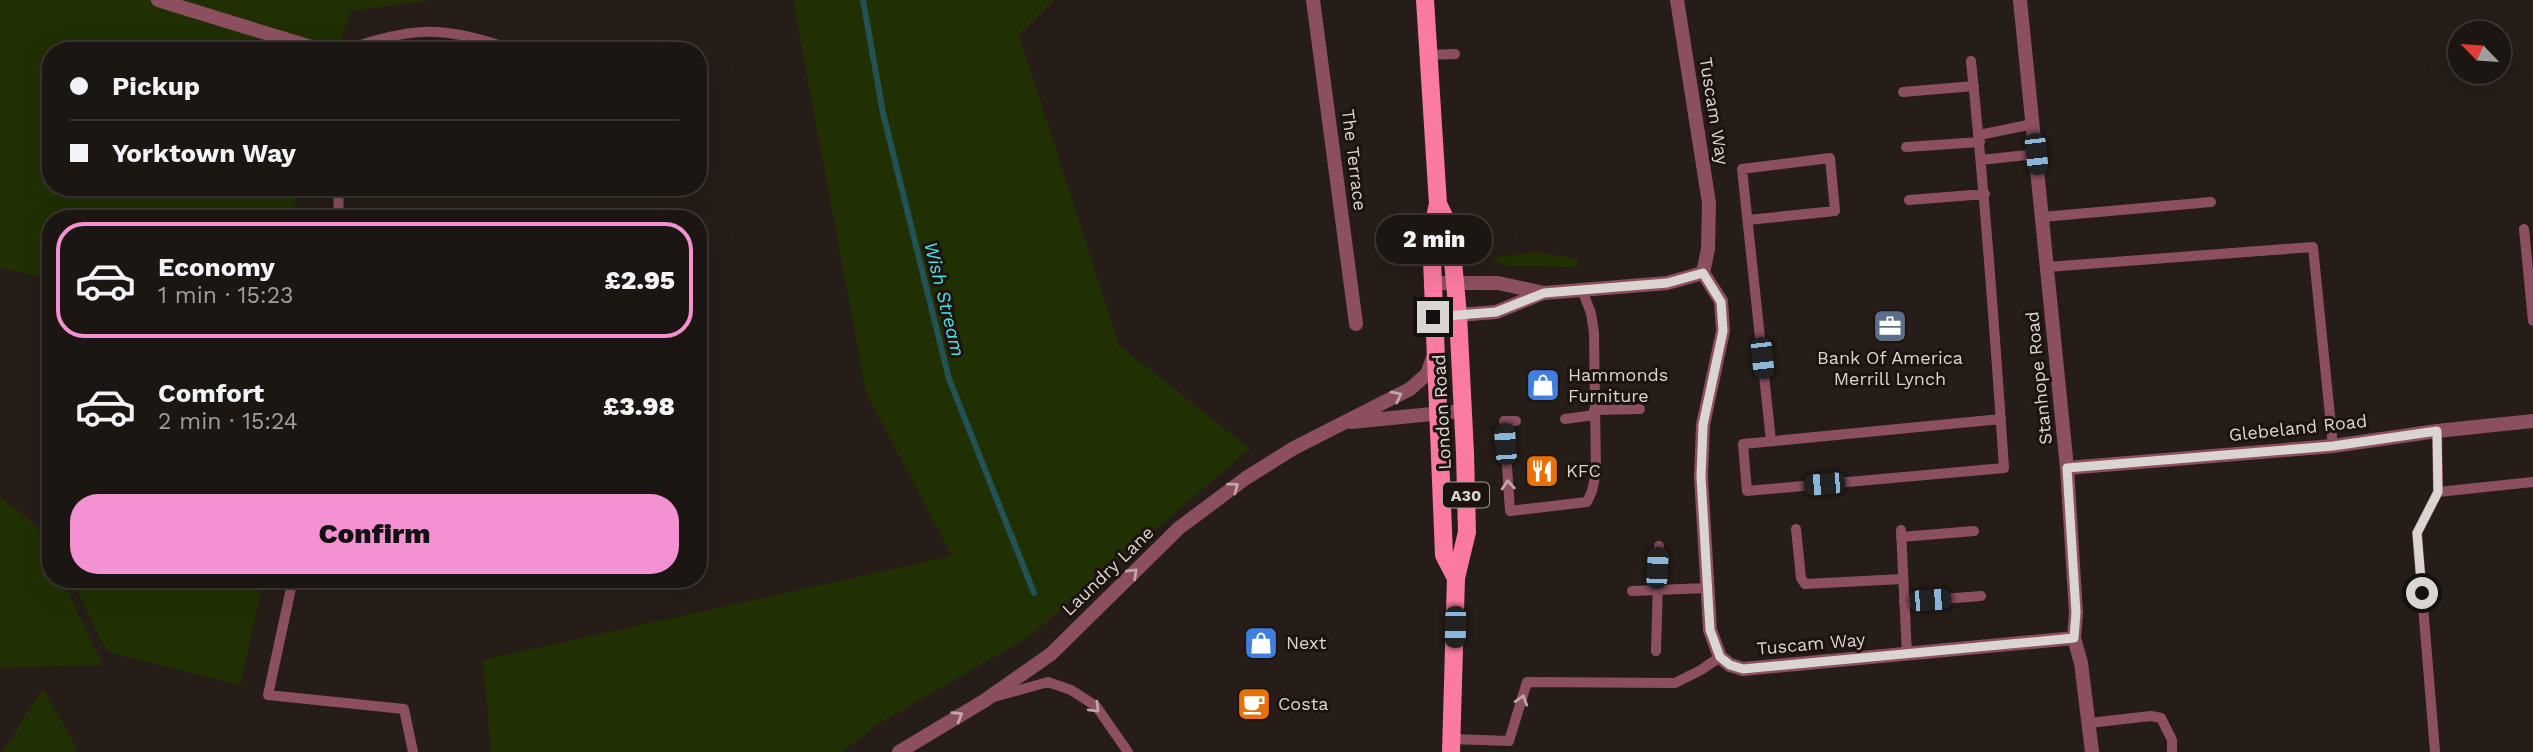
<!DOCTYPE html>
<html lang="en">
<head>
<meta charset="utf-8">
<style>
  :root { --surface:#1c1612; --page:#292320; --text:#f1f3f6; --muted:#a09f9f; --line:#3a3532; --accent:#f491d3 }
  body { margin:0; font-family:"Work Sans",sans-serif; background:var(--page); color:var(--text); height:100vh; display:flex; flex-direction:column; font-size:26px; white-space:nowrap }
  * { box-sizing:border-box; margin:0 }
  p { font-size:23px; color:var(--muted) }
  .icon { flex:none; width:38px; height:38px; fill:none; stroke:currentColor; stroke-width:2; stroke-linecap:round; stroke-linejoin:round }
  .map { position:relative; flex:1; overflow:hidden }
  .panel { position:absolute; left:42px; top:210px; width:665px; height:378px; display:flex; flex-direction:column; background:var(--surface); border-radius:28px; box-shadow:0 7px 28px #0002,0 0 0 2px var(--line) }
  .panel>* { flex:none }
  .banner { position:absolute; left:42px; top:42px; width:665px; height:154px; border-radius:28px; box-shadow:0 7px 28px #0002,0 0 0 2px var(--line); display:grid; align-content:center; height:154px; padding:0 28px; background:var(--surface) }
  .needle { width:46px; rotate:295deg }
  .tools { position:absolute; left:2448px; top:21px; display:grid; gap:14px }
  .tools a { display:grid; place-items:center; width:63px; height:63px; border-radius:50%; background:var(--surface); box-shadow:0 7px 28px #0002,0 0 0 2px var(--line); font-size:35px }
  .end { position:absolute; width:32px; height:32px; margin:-16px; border:9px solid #dbd5d2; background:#111; box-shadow:0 0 0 4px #111 }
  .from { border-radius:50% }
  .bubble { position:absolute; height:49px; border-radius:24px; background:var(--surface); box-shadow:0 7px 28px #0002,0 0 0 2px var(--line); font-size:23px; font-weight:800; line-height:49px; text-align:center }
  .car { position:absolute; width:21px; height:42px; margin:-21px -10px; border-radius:9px; box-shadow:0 0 5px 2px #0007; background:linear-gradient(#222 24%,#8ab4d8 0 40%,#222 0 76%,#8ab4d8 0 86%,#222 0) }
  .banner b { display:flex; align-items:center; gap:24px; height:66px; font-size:26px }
  .banner b+b { border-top:2px solid var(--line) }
  .banner i { width:18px; height:18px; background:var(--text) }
  ul { padding:12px 0 0; list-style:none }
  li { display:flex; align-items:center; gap:21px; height:116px; margin:0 14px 10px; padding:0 14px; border:4px solid transparent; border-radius:28px }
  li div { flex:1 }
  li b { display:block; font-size:26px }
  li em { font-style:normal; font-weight:800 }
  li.current { border-color:var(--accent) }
  li>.icon { width:63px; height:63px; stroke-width:1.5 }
  .button { display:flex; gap:14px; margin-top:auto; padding:14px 28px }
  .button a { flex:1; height:80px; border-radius:28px; background:var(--accent); color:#111; font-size:28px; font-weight:800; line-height:80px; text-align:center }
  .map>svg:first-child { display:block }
</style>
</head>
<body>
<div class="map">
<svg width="2533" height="752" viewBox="0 0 2533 752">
  <rect width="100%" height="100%" fill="#261d18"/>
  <!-- green -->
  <path fill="#213003" d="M 0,0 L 433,0 L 350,11 L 338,51 L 51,51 L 51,187 L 300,187 L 291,219 L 51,219 L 51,278 L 0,268 Z
    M 793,0 L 1054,0 L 1019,35 L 1119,345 L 1250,449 L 1030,636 L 877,725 L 842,752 L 491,752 L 483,660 L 952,556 L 866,392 Z
    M 1538,252 L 1578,259 L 1578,267 L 1508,266 L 1489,258 Z
    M 0,497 C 35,523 51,532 51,579 L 62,579 L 103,665 L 0,668 Z
    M 72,579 L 264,579 L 240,685 L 111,653 L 102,644 Z
    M 43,689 L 79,752 L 2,752 Z"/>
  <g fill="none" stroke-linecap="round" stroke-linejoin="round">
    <!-- stream -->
    <path stroke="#225254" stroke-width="6" d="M 863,0 L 883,113 L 949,379 L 1034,593"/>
    <!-- service -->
    <path stroke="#8c4f60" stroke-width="10" d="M 343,51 C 408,27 442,25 507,48
      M 1428,55 L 1455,54
      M 1971,61 C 1985,197 1995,333 2004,468 L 1747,491 L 1743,444 L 2001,419
      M 1903,92 L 1974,86
      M 1979,135 L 2033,124
      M 1906,147 L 1980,142
      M 1981,160 L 2036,154
      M 338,187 L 339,219
      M 1909,200 L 1985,194
      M 2042,217 L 2211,202
      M 1748,220 L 1835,211 L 1830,158 L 1742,169 L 1771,441
      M 2524,229 L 2533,321
      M 2047,267 L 2313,247 L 2333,446
      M 1594,410 L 1640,409
      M 1565,419 L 1594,415
      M 1516,421 L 1504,421 L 1510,511 L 1587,502 L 1592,491 L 1596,473 L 1594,333 L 1591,313 L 1582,290
      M 2438,492 L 2533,482
      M 1796,529 L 1801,578 L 1805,584 L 1902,579
      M 1901,530 L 1907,655
      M 1901,537 L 1974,531
      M 293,579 L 268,695 L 404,709 L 413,752
      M 1632,591 L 1707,588
      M 1904,602 L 1981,596
      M 1656,651 L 1659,546
      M 994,697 L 1048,682 L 1071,690 L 1096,706 L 1128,752
      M 2089,723 L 2151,716 L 2161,718 L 2172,740 L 2172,752
      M 1452,739 L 1509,741 L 1527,682 L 1675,683 L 1701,670 L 1720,657
      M 2435,752 L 2417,533 L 2438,492 L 2437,431"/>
    <!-- minor -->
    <path stroke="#8c4f60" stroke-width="14" d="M 158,0 L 324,51
      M 1313,0 L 1356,324
      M 1677,0 L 1709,203 L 1708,249 L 1703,273 L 1721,301 L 1723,331 L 1703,425 L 1701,477 L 1710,630 L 1720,657 L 1730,665 L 1743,669 L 2074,638
      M 2020,0 L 2067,468 L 2076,613 L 2074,638 L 2081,663 L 2092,752
      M 1431,283 L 1498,283 L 1544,293 L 1667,283 L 1703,273
      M 1433,317 L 1496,312 L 1543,293
      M 2067,468 L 2333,446 L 2437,431 L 2533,421"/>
    <!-- tertiary -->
    <path stroke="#8c4f60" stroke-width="14" d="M 1351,422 L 1462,411
      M 899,752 L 984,701 L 1051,654 L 1179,528 L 1246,478 L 1294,448 L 1410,389 L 1427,374 L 1434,355"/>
    <!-- primary -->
    <path stroke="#fa7aa2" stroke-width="18" d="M 1425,0 L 1438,204 L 1431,235 L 1444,555 L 1456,578
      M 1438,204 L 1450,229 L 1458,315 L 1465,453 L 1467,532 L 1456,578 L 1451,752"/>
  </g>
  <!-- one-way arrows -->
  <defs><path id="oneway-chevron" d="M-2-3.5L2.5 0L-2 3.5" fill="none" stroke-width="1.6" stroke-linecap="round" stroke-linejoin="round" transform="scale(1.75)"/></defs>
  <g stroke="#bfa6aa">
    <use href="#oneway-chevron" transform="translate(1397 396) rotate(-28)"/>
    <use href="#oneway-chevron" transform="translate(1508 485) rotate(-94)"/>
    <use href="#oneway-chevron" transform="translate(1234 487) rotate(-37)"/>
    <use href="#oneway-chevron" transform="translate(1133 573) rotate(-44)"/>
    <use href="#oneway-chevron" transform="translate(1522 700) rotate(-73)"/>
    <use href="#oneway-chevron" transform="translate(1095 708) rotate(45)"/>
    <use href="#oneway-chevron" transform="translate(958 716) rotate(-31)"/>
  </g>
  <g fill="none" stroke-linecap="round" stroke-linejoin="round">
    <!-- route -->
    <path stroke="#dbd5d2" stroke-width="9" d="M 1433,317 L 1496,312 L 1544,293 L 1667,283 L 1703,273 L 1721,302 L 1723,331 L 1703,425 L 1701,477 L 1710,630 L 1720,657 L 1730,665 L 1743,669 L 2074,638 L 2076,613 L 2067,468 L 2333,446 L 2437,431 L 2438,492 L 2417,533 L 2422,593"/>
  </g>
  <!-- icons -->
  <defs>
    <g id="office-square" transform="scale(1.75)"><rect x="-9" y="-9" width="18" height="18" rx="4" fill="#5c6f8a" stroke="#1c130f"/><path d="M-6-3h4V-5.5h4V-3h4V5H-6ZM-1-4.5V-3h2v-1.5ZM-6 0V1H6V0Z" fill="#fff"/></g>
    <g id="shop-square" transform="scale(1.75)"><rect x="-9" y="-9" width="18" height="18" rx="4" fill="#3f7fe0" stroke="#1c130f"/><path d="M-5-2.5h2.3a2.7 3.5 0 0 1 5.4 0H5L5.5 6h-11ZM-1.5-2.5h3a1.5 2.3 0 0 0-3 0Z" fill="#fff"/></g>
    <g id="restaurant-square" transform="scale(1.75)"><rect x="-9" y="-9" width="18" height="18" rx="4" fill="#e8710a" stroke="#1c130f"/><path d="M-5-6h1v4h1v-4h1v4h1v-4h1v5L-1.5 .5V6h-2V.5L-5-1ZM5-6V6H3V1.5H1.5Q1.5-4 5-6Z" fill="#fff"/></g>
    <g id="cafe-square" transform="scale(1.75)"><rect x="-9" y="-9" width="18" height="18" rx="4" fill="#e8710a" stroke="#1c130f"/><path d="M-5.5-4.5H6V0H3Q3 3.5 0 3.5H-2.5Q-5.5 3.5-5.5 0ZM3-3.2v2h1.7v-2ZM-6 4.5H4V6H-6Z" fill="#fff"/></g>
  </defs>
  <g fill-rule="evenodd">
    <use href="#office-square" x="1890" y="326"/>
    <use href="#shop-square" x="1543" y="385"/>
    <use href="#restaurant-square" x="1542" y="471"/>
    <use href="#shop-square" x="1261" y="643"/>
    <use href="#cafe-square" x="1254" y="704"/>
  </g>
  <g text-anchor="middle" stroke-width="6" stroke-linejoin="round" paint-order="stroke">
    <!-- shield labels -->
    <rect fill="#1c130f" stroke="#a29b98" stroke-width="2" x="1443" y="482.5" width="46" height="25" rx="5"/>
    <g font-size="16" font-weight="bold" fill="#dbd5d2">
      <text x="1466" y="501">A30</text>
    </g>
    <!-- street labels -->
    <g font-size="18" fill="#dbd5d2" stroke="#1c130f">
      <text transform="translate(1714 111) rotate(81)" y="6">Tuscam Way</text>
      <text transform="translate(1354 160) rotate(83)" y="6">The Terrace</text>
      <text transform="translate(2039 378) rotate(-96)" y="6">Stanhope Road</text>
      <text transform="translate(1442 412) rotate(-93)" y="6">London Road</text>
      <text transform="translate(2298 428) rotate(-6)" y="6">Glebeland Road</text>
      <text transform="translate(1108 571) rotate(-44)" y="6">Laundry Lane</text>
      <text transform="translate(1811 644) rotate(-5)" y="6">Tuscam Way</text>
    </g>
    <!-- poi labels -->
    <g font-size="18" fill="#dbd5d2" stroke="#1c130f" text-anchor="start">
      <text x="1890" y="364" text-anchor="middle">Bank Of America<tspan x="1890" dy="21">Merrill Lynch</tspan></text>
      <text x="1568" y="381">Hammonds<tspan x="1568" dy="21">Furniture</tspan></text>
      <text x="1566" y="477">KFC</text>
      <text x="1286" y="649">Next</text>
      <text x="1278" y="710">Costa</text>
    </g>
    <!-- water labels -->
    <g font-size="19" font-style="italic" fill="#44e2e7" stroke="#1c130f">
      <text transform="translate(945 299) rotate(76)" y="7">Wish Stream</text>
    </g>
  </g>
</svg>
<div class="tools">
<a><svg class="needle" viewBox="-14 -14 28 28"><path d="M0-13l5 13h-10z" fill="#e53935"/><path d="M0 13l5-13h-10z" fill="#a09f9f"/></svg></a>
</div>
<i class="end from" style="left:2422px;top:593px"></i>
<i class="end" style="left:1433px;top:317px"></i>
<div class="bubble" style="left:1376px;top:215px;width:116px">2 min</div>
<i class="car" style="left:2036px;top:154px;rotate:174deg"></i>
<i class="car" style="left:1762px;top:358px;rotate:174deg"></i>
<i class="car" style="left:1505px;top:444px;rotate:356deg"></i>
<i class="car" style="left:1824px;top:484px;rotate:265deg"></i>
<i class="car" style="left:1657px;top:568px;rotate:3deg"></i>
<i class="car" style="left:1930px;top:600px;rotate:86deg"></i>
<i class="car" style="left:1455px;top:627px;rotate:181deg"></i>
<div class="banner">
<b><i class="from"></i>Pickup</b>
<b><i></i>Yorktown Way</b>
</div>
<section class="panel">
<ul>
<li class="current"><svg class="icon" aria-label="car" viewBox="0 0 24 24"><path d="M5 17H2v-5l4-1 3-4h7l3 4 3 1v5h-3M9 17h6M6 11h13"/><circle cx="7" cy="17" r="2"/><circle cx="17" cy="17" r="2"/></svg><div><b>Economy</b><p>1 min · 15:23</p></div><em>£2.95</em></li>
<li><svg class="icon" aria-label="car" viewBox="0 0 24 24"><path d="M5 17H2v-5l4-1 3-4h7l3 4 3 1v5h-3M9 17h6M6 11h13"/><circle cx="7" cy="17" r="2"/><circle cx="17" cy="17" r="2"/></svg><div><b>Comfort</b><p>2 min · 15:24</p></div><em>£3.98</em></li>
</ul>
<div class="button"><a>Confirm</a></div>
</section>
</div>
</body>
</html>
